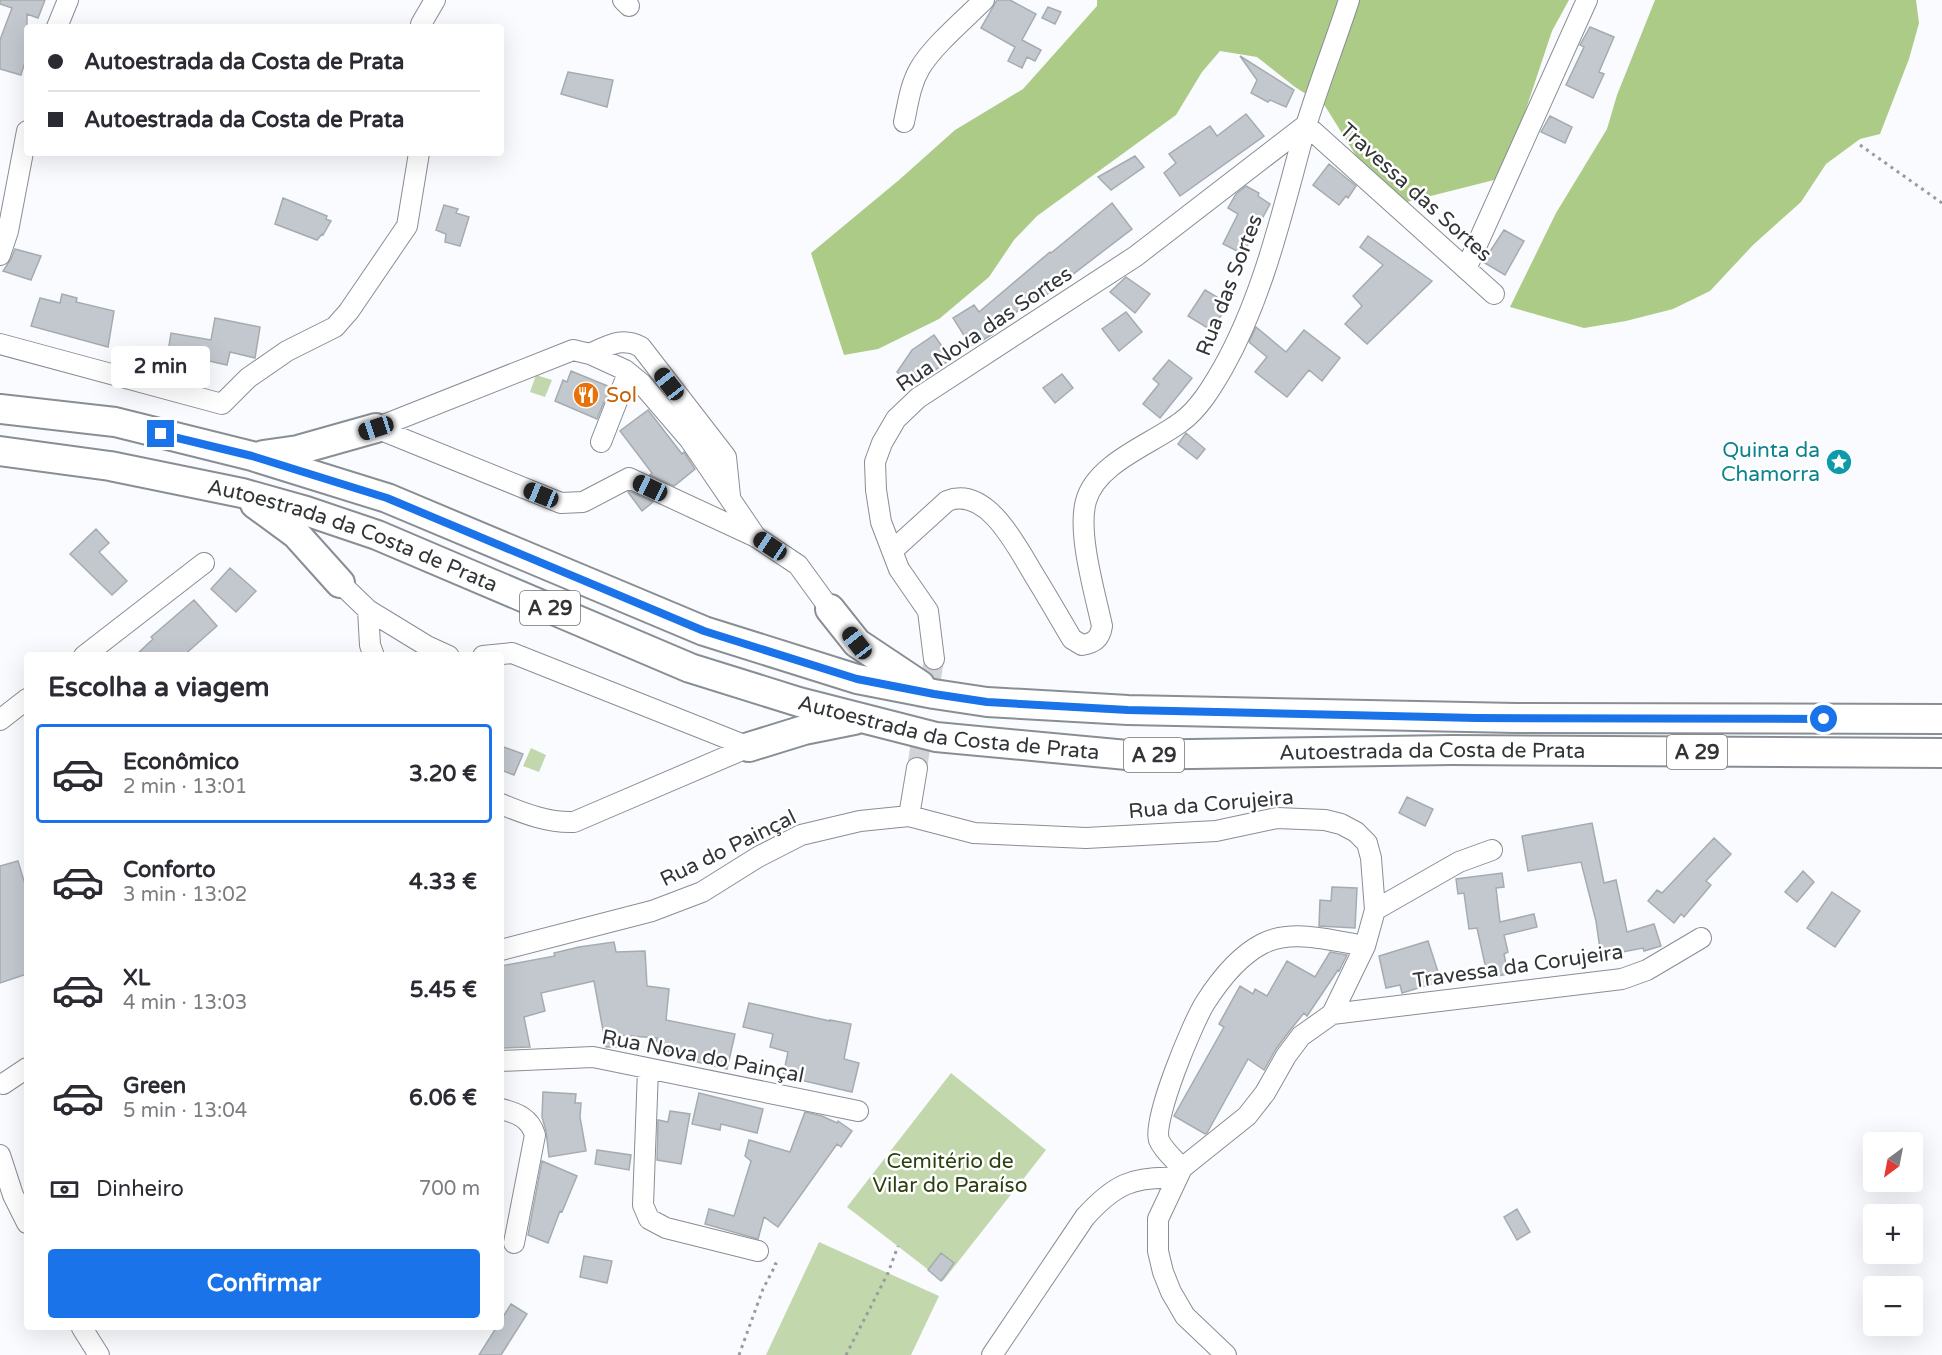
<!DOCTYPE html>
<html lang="pt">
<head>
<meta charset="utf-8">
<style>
  :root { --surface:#fff; --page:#f7f7f7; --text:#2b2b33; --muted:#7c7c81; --line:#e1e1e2; --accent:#1a73e8 }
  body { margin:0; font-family:"Varela Round",sans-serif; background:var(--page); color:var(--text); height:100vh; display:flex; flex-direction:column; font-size:22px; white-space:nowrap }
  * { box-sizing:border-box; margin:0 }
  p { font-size:20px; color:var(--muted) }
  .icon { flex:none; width:33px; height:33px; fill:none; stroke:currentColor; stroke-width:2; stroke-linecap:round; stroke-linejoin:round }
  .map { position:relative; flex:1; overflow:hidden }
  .panel { position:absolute; left:24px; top:652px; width:480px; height:678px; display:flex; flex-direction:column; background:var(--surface); border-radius:6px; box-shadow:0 6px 24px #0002 }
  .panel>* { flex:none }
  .top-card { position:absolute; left:24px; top:24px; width:480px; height:132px; border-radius:6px; box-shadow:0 6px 24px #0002; display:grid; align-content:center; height:132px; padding:0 24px; background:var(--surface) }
  .needle { width:39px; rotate:212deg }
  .tools { position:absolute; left:1863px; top:1132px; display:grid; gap:12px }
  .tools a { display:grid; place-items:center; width:60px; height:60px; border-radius:6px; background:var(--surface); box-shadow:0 6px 24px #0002; font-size:30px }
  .end { position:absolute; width:27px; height:27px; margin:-14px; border:8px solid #1a73e8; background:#fff; box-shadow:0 0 0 3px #fff }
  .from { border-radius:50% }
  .bubble { position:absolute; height:42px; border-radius:6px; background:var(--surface); box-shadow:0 6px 24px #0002; font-size:20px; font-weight:700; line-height:42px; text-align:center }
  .car { position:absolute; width:18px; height:36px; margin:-18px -9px; border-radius:8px; box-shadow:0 0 4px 2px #0007; background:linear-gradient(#222 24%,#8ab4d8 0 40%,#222 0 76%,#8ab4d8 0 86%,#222 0) }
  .top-card b { display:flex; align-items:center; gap:21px; height:57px; font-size:22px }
  .top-card b+b { border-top:2px solid var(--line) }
  .top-card i { width:15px; height:15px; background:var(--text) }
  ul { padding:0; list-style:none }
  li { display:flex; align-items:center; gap:18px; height:99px; margin:0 12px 9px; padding:0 12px; border:3px solid transparent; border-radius:6px }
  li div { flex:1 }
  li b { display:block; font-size:22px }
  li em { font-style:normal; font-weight:700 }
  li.current { border-color:var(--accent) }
  li>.icon { width:54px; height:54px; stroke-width:1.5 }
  h2 { padding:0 24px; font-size:27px; line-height:72px }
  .pay { display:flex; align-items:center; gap:15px; height:66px; padding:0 24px; font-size:22px }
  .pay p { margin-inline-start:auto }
  .primary-button { display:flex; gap:12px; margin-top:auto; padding:12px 24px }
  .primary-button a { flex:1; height:69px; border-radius:6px; background:var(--accent); color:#fff; font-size:24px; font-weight:700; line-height:69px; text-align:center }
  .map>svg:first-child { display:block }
</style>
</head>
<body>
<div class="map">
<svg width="1942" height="1355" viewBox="0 0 1942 1355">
  <rect width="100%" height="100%" fill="#f9fbfe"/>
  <!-- green -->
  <path fill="#c2d7ac" d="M 536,375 L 552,380 L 545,397 L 530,392 Z
    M 531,748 L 546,755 L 539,772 L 523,766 Z
    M 951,1073 L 1046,1150 L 943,1281 L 847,1207 Z
    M 819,1242 L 939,1296 L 911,1355 L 766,1355 Z"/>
  <!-- forest -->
  <path fill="#accb86" d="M 1097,0 L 1569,0 L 1552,31 L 1520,127 L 1498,179 L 1395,205 L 1358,159 L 1325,106 L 1295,87 L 1257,57 L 1220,51 L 1202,72 L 1176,115 L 1037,216 L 1014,240 L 989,277 L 939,319 L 878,349 L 844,355 L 811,253 L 899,180 L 955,130 L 1023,89 L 1097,6 Z
    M 1655,0 L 1916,0 L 1919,23 L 1909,59 L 1880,134 L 1860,139 L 1826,164 L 1801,202 L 1753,245 L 1710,291 L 1673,309 L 1626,321 L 1584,328 L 1510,307 L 1556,213 L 1607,129 L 1617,95 Z"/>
  <!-- building -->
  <path fill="#c2c8ce" stroke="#a5acb1" stroke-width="1.5" d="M 0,0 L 45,0 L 38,18 L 27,14 L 27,55 L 21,75 L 0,69 L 0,40 L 12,8 L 0,4 Z
    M 997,0 L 1010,0 L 1036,14 L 1022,40 L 1041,50 L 1035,61 L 1027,57 L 1022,68 L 1008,61 L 1015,47 L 981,28 Z
    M 1048,7 L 1061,12 L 1055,24 L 1042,18 Z
    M 1590,27 L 1614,37 L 1599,72 L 1604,74 L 1593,98 L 1566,85 L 1584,47 L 1580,45 Z
    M 1240,56 L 1294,90 L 1286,107 L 1270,100 L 1268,102 L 1251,93 L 1257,80 Z
    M 568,72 L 613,80 L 607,107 L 561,94 Z
    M 1246,114 L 1264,136 L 1180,196 L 1164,173 L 1176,163 L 1169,154 L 1210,126 L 1217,136 Z
    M 1550,116 L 1572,127 L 1565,143 L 1541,132 Z
    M 1135,156 L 1144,167 L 1111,190 L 1098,177 Z
    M 1329,164 L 1356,186 L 1348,198 L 1346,196 L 1339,205 L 1313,185 Z
    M 1246,186 L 1259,193 L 1258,196 L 1270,204 L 1243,254 L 1223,244 L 1238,214 L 1228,208 L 1236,194 Z
    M 283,198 L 327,216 L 326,219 L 331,221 L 323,235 L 322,234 L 317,240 L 275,224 Z
    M 1112,203 L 1132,229 L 1046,295 L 1042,291 L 992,332 L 993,334 L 975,345 L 970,345 L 953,318 L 974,305 L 979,312 L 1050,252 L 1051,253 Z
    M 444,205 L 458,209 L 456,213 L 469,217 L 460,246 L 445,242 L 446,234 L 436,230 Z
    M 1504,230 L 1524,241 L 1505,275 L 1483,262 Z
    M 1368,236 L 1432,281 L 1367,344 L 1345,324 L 1362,306 L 1353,296 L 1383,265 L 1360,247 Z
    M 15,249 L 41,256 L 31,280 L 3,271 L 11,259 Z
    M 1126,277 L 1150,294 L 1135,313 L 1110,292 Z
    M 1205,290 L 1217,297 L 1216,299 L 1227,307 L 1211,330 L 1188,316 Z
    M 62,294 L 77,298 L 76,302 L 114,311 L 108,347 L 31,326 L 40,298 L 60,303 Z
    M 1126,312 L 1142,332 L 1119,351 L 1102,329 Z
    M 215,318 L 260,327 L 255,358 L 230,352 L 227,365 L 196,358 L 194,370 L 170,366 L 172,354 L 168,352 L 171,333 L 211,340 Z
    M 1256,327 L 1286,352 L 1304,330 L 1340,358 L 1322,381 L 1309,370 L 1287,397 L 1255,372 L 1267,357 L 1249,342 Z
    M 934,335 L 951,359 L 931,373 L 927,369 L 919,378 L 913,375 L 909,380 L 897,372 L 912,350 Z
    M 1169,360 L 1192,378 L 1160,418 L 1143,404 L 1159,384 L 1153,379 Z
    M 571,371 L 610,387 L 597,419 L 555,401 L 563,380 L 567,382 Z
    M 1062,374 L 1073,388 L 1055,403 L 1043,388 Z
    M 648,410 L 682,454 L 684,452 L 695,469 L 674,486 L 650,475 L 652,473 L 620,431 Z
    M 1186,433 L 1205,449 L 1197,459 L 1178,444 Z
    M 629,491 L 653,502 L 642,511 L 628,492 Z
    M 96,529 L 109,543 L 99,552 L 127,581 L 112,595 L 70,554 Z
    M 230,568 L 256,591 L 236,612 L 211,589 Z
    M 194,600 L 217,626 L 183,656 L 135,656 L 153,639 L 151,637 Z
    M 501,746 L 523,754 L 514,775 L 501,770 Z
    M 1407,797 L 1433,809 L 1425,826 L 1399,813 Z
    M 1592,823 L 1604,883 L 1616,880 L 1627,932 L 1654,924 L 1661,946 L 1644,951 L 1643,948 L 1601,956 L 1596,921 L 1581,862 L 1528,871 L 1522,836 Z
    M 1714,838 L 1731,854 L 1706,881 L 1711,885 L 1684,917 L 1681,914 L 1674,923 L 1648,901 L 1657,890 L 1662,893 Z
    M 18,861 L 27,891 L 27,974 L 0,983 L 0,866 Z
    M 1803,871 L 1814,882 L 1797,902 L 1785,892 Z
    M 1502,873 L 1504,887 L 1496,888 L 1500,922 L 1534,914 L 1537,927 L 1504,935 L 1508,952 L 1504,954 L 1508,974 L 1488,978 L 1477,928 L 1469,929 L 1464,893 L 1458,894 L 1456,879 Z
    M 1332,887 L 1357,888 L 1355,928 L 1319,926 L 1320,900 L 1331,901 Z
    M 1832,892 L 1860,911 L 1835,947 L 1807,928 Z
    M 1428,941 L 1441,981 L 1402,993 L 1400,985 L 1386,988 L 1379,956 Z
    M 614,942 L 616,952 L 645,951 L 647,986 L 669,989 L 666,1020 L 735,1034 L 727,1069 L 697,1062 L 698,1056 L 655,1050 L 657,1038 L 617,1035 L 619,1047 L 606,1047 L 594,981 L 541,993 L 545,1011 L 524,1017 L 530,1047 L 501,1048 L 501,966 L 555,956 L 554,953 L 579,947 Z
    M 1330,952 L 1347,955 L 1339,971 L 1338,970 L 1307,1016 L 1304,1013 L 1291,1029 L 1276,1049 L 1264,1070 L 1248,1059 L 1207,1133 L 1205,1134 L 1174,1116 L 1224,1027 L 1219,1024 L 1240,986 L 1253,994 L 1255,989 L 1267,996 L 1287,961 L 1315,977 Z
    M 749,1003 L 830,1021 L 830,1020 L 851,1024 L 844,1059 L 859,1063 L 852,1092 L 783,1076 L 788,1052 L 770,1047 L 773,1034 L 743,1027 Z
    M 543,1092 L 576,1094 L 575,1103 L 581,1103 L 580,1117 L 586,1151 L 549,1157 L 546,1131 L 542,1117 Z
    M 699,1093 L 763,1109 L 757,1133 L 721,1124 L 720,1130 L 692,1124 Z
    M 670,1111 L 690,1114 L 681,1164 L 657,1160 L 658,1120 L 668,1122 Z
    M 805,1112 L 822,1116 L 837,1123 L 838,1121 L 852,1131 L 841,1147 L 837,1144 L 778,1227 L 764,1217 L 758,1239 L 705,1224 L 709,1209 L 734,1216 L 751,1161 L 745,1156 L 749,1140 L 790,1152 Z
    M 597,1150 L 631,1155 L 629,1170 L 595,1164 Z
    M 542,1161 L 577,1176 L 562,1212 L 560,1211 L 548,1243 L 528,1235 Z
    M 1517,1209 L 1530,1232 L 1517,1240 L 1504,1217 Z
    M 941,1253 L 954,1263 L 941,1281 L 928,1270 Z
    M 584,1256 L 612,1261 L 607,1283 L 580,1277 Z
    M 511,1304 L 527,1314 L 501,1355 L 479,1355 L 496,1328 L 501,1328 L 501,1320 Z"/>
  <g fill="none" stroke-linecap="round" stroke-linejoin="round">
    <!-- minor-tunnel -->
    <path stroke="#d1d3d6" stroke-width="20" stroke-dasharray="20 10" stroke-linecap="butt" d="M 917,768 L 934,659"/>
    <!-- minor casing -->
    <g stroke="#888e94" stroke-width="22">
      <path id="minor" d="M 623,0 L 629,6
        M 421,24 L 435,0
        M 57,27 L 68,0
        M 904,122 C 908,104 910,85 920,68 C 933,46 965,19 984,0
        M 1306,125 L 1494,294
        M 0,255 L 8,231 L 27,131
        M 1466,269 L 1587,0
        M 0,344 L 222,404 L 248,378 L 287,351 L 335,327 L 349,311 L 407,226 L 419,153
        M 590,354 C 607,346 622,336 641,347 L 726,457 L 730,496
        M 376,428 L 561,503 L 583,502 L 629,478 L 756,537 L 798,565 L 830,609
        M 376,428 L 573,350 L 590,354 L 625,370 L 641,383 L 690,440 L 756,537
        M 601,442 L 628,373
        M 893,550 L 947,501 C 987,485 1017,547 1034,575 C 1047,596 1059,617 1072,639 L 1082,645 C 1094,643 1100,639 1102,626 C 1095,593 1077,533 1086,501 C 1096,463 1152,444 1181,422 C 1199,409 1212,387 1223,368 C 1264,295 1283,209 1305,129 C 1318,86 1335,43 1349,0
        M 340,583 L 368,610 L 427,646 L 449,656
        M 368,610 L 370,645 L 374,656
        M 84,656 L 204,563
        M 483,656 L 512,653 L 749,747
        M 934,659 L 928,611 L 899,569 L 881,522 L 876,490 L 875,462 L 882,443 L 896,419 L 918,398 L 1136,256 L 1306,125
        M 0,720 L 27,699
        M 501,804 C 525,814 549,823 574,822 L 749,747
        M 909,816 L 917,768
        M 1375,910 L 1459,862 L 1492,850
        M 501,950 L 652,911 L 702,892 L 758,857 L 801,835 L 860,821 L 909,816 L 974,833 L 1086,838 L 1216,831 L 1277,818 L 1325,820 L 1341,824 L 1356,832 L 1367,843 L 1371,858 L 1375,910 L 1365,946 L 1332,1014 L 1301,1036 L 1286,1056 L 1265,1093 L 1247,1116 L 1182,1168 L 1158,1219 L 1158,1251 L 1163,1272 L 1171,1292 L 1185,1316 L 1226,1355
        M 1332,1014 L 1622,979 L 1647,970 L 1701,938
        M 501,1061 L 593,1057 L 858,1111
        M 648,1069 L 643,1205 L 649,1219 L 666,1228 L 758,1251
        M 3,1084 L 27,1068
        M 501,1109 C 517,1113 530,1118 535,1135 L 514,1243
        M 0,1155 L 13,1195 L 27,1223
        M 1182,1168 C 1175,1160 1163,1150 1159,1140 C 1152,1120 1193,1022 1205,1003 C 1219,981 1239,956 1262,944 C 1292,928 1334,941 1365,946
        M 82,1328 L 99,1355
        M 992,1355 L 1085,1217 C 1114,1185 1132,1176 1176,1178"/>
    </g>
    <!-- highway casing -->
    <g stroke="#888e94" stroke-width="32">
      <g id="highway">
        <path d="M 0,409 L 115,422 L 252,456 L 387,498 L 704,631 L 857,679 L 934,694 L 987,702 L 1128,710 L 1516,718 L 1942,719"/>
        <path id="s1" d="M 0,451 L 110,466 L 242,493 L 306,511 L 377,535 L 690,668 L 799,702 L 936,737 L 1127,755 L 1452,750 L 1942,753"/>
        <path d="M 263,455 L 298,450 L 376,428"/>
        <path d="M 255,504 L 296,534 L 340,583"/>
        <path d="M 830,609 L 857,643 L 920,685"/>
        <path d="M 749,747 L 804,730 L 854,720"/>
      </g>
    </g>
    <!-- path -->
    <path stroke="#999b9e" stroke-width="3" stroke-dasharray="3 4.5" stroke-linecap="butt" d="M 1860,145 L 1942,203
      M 739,1355 L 763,1289 L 776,1264 L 771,1261
      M 846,1355 L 888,1273 L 898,1246"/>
    <!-- minor -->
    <use href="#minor" stroke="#fff" stroke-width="20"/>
    <!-- highway -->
    <use href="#highway" stroke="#fff" stroke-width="28"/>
  </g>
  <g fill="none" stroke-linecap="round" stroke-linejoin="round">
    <!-- route -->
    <path stroke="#1a73e8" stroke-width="8" d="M 161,434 L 252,456 L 387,498 L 704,631 L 857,679 L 934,694 L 987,702 L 1128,710 L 1476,718 L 1824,719"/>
  </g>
  <!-- icons -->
  <defs>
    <g id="restaurant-disc" transform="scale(1.35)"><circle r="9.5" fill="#e8710a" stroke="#fff"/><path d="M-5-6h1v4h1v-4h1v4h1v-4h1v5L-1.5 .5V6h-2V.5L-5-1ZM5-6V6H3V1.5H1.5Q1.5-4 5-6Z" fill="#fff"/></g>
    <g id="sight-disc" transform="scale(1.35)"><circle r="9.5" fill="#0f9aa8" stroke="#fff"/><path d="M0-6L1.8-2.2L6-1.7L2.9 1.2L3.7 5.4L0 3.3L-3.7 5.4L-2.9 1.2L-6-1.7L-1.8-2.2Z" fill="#fff"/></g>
  </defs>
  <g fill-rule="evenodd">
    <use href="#restaurant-disc" x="586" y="395"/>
    <use href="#sight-disc" x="1839" y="462"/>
  </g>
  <g text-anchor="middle" stroke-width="5" stroke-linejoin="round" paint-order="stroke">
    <!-- shield labels -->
    <g fill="#fff" stroke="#707273" stroke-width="1.5">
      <rect x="520" y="591" width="60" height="34" rx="4.5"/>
      <rect x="1667" y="735" width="60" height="34" rx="4.5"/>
      <rect x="1124" y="738" width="60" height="34" rx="4.5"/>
    </g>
    <g font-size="20" font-weight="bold" fill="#323537">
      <text x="550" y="615">A 29</text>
      <text x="1697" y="759">A 29</text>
      <text x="1154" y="762">A 29</text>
    </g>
    <!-- street labels -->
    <g font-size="21" fill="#323537" stroke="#fff">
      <text transform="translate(1416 192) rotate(42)" y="7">Travessa das Sortes</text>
      <text transform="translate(1229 285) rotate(-69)" y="7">Rua das Sortes</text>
      <text transform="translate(984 329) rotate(-34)" y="7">Rua Nova das Sortes</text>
      <text dy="7" stroke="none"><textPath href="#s1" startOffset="364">Autoestrada da Costa de Prata</textPath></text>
      <text dy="7" stroke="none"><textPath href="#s1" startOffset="994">Autoestrada da Costa de Prata</textPath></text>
      <text dy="7" stroke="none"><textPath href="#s1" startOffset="1480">Autoestrada da Costa de Prata</textPath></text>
      <text transform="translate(1211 804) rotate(-5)" y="7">Rua da Corujeira</text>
      <text transform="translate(728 848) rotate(-26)" y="7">Rua do Painçal</text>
      <text transform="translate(1518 966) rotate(-8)" y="7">Travessa da Corujeira</text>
      <text transform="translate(703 1056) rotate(11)" y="7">Rua Nova do Painçal</text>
    </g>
    <!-- food labels -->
    <g font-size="21" fill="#c56008" stroke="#fff" text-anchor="start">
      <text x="606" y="402">Sol</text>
    </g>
    <!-- culture labels -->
    <g font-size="21" fill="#0d838f" stroke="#fff" text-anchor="end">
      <text x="1820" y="457">Quinta da<tspan x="1820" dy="24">Chamorra</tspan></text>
    </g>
    <!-- park labels -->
    <g font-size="21" fill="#2c3f0e" stroke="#fff">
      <text x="950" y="1168">Cemitério de<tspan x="950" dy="24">Vilar do Paraíso</tspan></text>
    </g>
  </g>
</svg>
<div class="tools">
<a><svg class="needle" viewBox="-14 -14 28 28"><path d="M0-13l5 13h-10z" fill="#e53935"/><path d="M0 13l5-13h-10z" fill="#7c7c81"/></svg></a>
<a>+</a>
<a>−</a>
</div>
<i class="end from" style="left:1824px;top:719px"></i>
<i class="end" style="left:161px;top:434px"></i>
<div class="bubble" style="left:111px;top:346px;width:99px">2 min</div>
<i class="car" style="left:669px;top:384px;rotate:322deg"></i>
<i class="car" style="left:376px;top:428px;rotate:252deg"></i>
<i class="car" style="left:650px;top:488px;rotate:295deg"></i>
<i class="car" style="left:541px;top:495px;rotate:292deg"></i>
<i class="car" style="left:770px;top:546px;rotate:304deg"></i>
<i class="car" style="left:857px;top:643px;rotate:322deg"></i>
<div class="top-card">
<b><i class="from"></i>Autoestrada da Costa de Prata</b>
<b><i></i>Autoestrada da Costa de Prata</b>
</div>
<section class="panel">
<h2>Escolha a viagem</h2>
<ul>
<li class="current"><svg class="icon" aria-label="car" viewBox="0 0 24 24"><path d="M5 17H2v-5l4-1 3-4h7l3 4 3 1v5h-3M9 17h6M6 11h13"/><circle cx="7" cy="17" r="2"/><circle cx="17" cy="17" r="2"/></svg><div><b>Econômico</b><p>2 min · 13:01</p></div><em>3.20 €</em></li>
<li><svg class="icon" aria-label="car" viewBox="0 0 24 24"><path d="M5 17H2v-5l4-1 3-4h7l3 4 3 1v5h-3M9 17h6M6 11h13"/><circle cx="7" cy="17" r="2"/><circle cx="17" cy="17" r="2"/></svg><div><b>Conforto</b><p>3 min · 13:02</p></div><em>4.33 €</em></li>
<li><svg class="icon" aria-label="car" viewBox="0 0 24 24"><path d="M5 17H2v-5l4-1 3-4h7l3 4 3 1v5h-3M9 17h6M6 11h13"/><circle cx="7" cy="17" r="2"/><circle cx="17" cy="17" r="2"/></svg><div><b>XL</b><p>4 min · 13:03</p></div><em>5.45 €</em></li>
<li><svg class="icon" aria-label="car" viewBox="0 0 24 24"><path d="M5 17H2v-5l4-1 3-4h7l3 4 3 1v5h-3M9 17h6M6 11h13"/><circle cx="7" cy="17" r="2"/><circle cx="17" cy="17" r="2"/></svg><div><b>Green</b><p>5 min · 13:04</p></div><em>6.06 €</em></li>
</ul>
<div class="pay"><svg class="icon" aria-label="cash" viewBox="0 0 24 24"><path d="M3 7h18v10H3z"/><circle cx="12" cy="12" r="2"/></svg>Dinheiro<p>700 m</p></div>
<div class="primary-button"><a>Confirmar</a></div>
</section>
</div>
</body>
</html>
